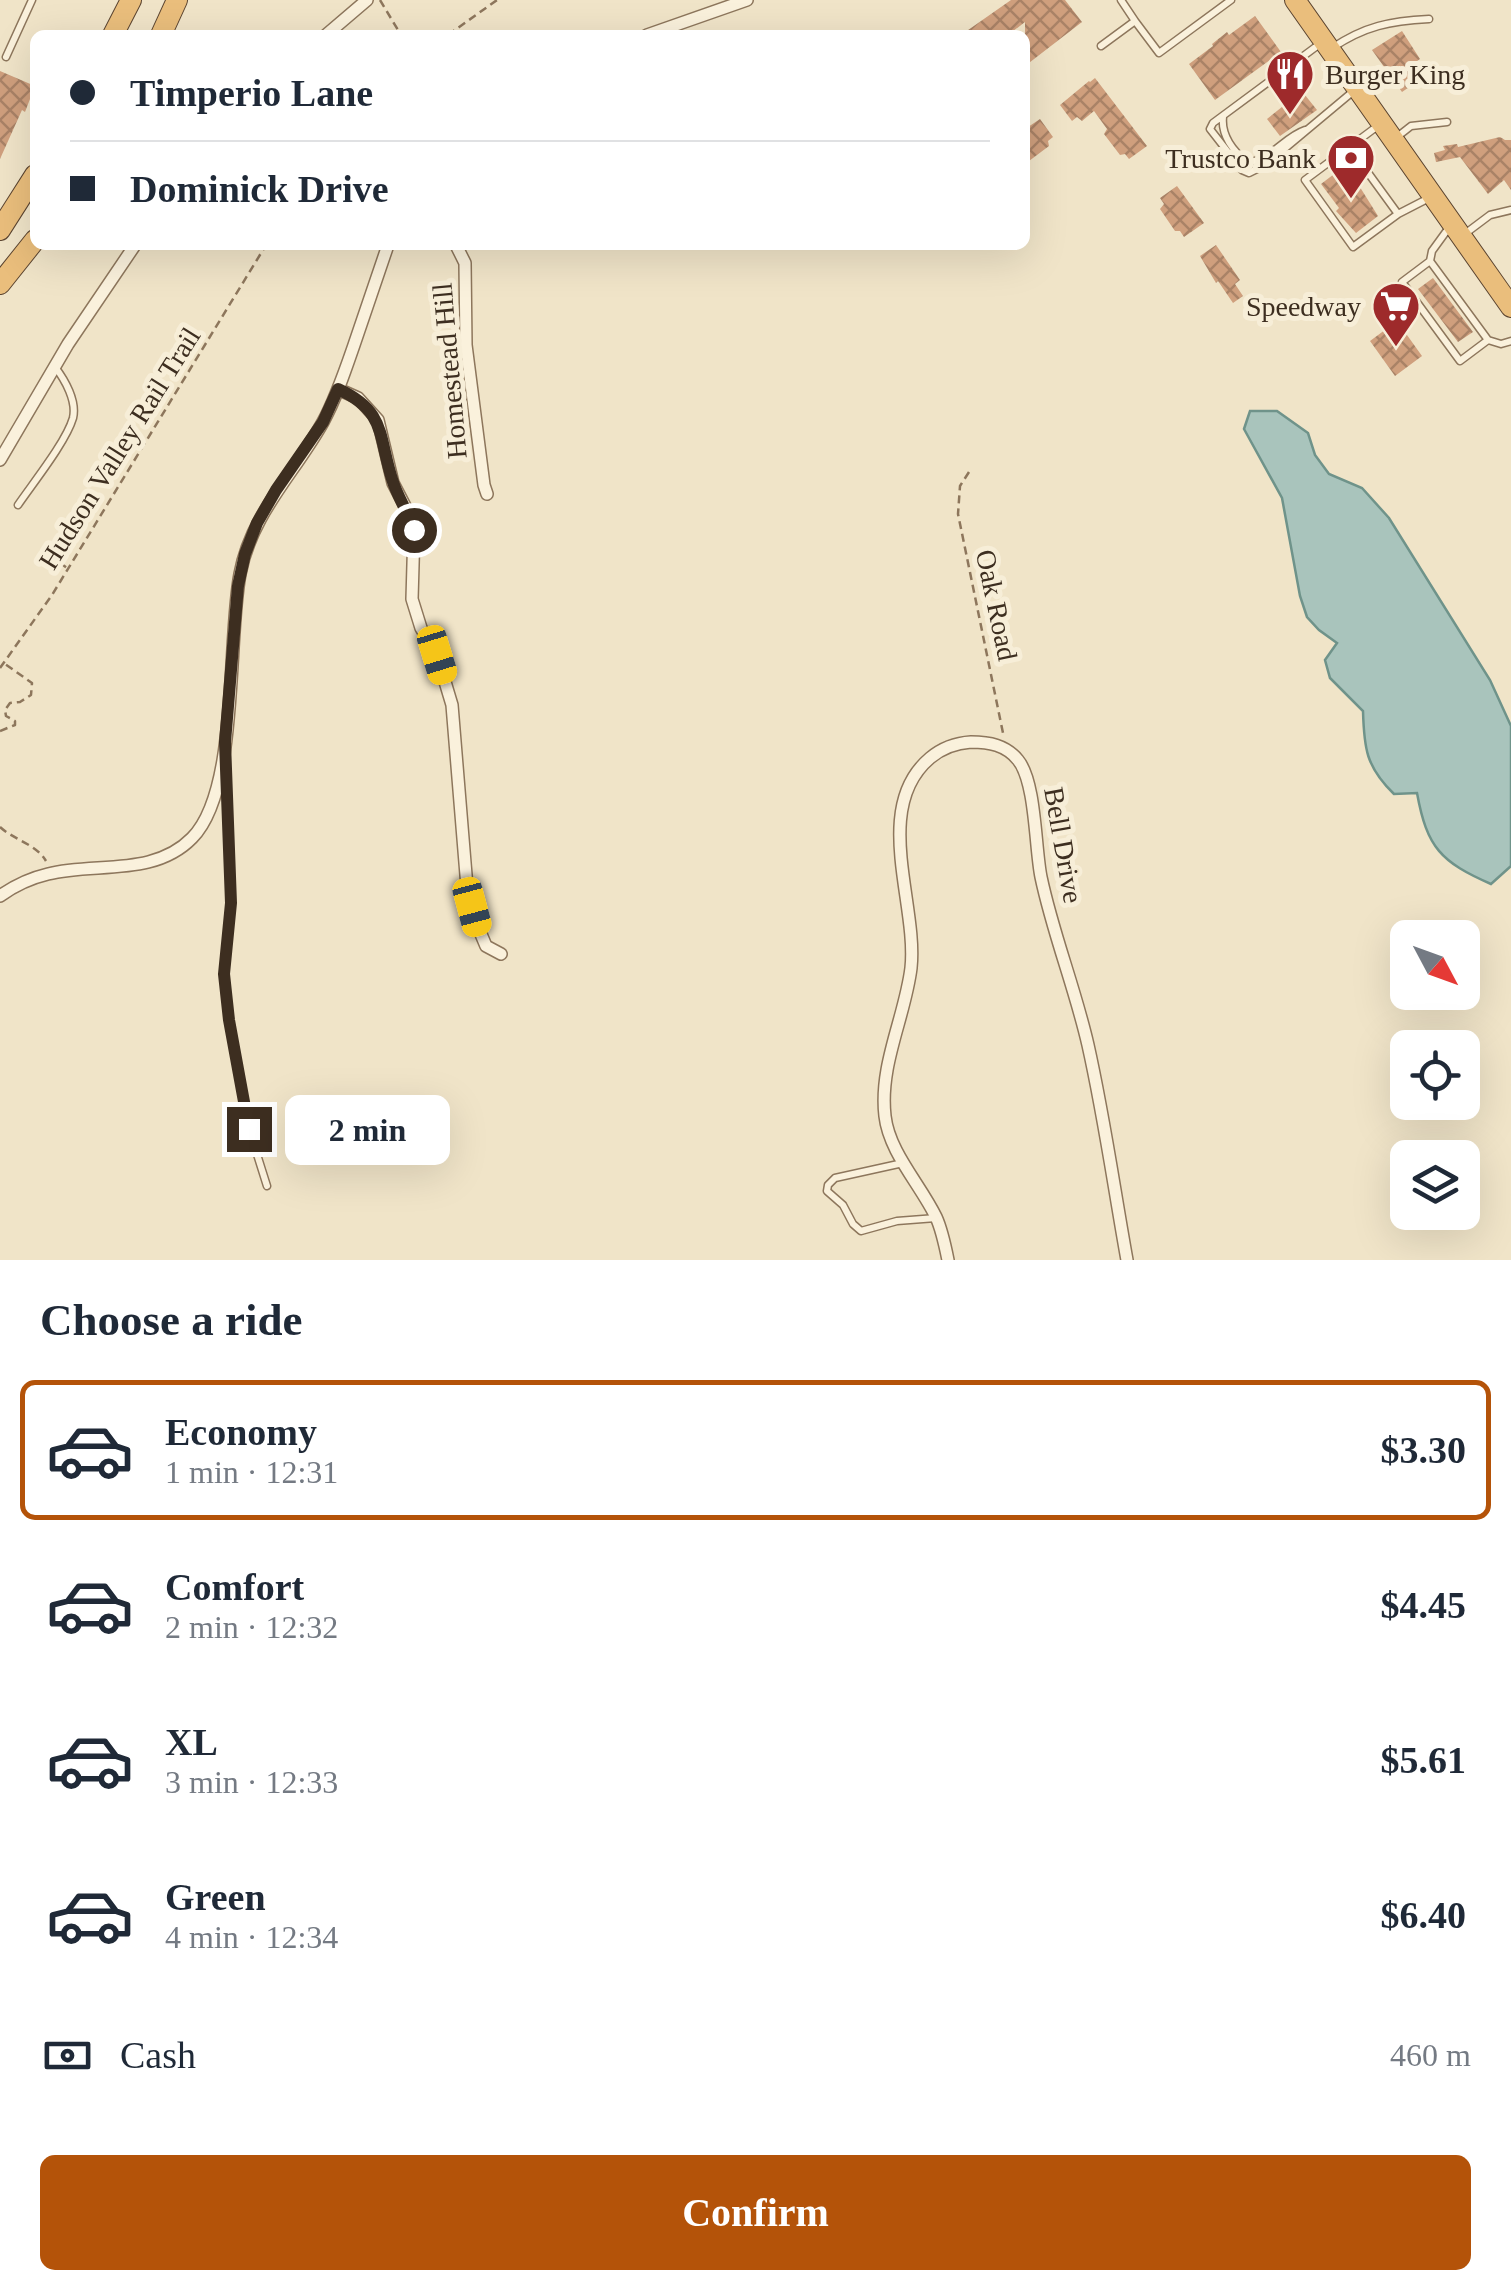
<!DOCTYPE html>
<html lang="en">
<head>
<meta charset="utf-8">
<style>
  :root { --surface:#fff; --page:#f2f2f3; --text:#1f2937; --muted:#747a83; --line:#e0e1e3; --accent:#b45309 }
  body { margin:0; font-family:Georgia,serif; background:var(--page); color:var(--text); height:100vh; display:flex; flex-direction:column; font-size:38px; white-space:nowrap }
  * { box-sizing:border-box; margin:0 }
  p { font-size:32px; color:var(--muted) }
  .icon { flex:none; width:55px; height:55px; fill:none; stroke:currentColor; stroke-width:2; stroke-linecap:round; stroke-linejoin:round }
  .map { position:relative; height:1260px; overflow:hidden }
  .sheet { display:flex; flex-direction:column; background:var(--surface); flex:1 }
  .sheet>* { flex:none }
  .guide { position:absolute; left:30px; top:30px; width:1000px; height:220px; border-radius:15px; box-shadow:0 10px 40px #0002; display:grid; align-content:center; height:220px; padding:0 40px; background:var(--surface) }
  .needle { width:65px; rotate:131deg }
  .buttons { position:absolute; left:1390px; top:920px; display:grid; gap:20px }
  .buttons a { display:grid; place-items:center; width:90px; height:90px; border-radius:15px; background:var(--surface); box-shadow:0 10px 40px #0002; font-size:50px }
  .end { position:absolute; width:45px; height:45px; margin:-22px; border:12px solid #3d2e20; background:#fff; box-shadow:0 0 0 5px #fff }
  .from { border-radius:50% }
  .bubble { position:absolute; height:70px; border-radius:15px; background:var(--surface); box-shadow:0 10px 40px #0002; font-size:32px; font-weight:700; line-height:70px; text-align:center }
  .car { position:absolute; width:30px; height:60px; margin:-30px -15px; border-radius:12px; box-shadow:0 0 8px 2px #0007; background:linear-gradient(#f5c518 24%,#345 0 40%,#f5c518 0 76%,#345 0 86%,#f5c518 0) }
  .guide b { display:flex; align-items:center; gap:35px; height:95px; font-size:38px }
  .guide b+b { border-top:2px solid var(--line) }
  .guide i { width:25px; height:25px; background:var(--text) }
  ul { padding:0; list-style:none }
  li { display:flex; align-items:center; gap:30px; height:140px; margin:0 20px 15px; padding:0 20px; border:5px solid transparent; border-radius:15px }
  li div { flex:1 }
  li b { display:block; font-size:38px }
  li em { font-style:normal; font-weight:700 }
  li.current { border-color:var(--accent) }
  li>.icon { width:90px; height:90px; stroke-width:1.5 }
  h2 { padding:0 40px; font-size:45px; line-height:120px }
  .pay { display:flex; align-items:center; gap:25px; height:110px; padding:0 40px; font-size:38px }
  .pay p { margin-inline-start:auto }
  .primary-button { display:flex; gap:20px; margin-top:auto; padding:20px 40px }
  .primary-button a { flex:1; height:115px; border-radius:15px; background:var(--accent); color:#fff; font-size:40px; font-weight:700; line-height:115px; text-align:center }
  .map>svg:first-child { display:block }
</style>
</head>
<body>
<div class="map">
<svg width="1511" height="1260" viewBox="0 0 1511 1260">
  <defs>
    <pattern id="building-cross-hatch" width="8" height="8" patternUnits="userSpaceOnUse" patternTransform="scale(2.5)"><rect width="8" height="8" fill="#cf9f7d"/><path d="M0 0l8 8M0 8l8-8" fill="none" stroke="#a98266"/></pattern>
  </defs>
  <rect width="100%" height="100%" fill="#f0e4c8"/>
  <!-- water -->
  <path fill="#a9c4bc" stroke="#6f938a" stroke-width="2.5" d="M 1250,411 L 1277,411 L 1308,433 L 1315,455 L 1329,474 L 1362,488 L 1389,518 L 1490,680 L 1511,726 L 1511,866 L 1491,884 C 1441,862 1427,848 1417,793 L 1394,794 C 1366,767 1364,748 1363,711 L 1330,678 L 1325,660 L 1337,643 L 1319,630 L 1307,617 L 1300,596 L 1282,498 L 1244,429 Z"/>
  <!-- building -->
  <path fill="url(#building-cross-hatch)" d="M 1011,0 L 1065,0 L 1082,22 L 1025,66 L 1025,22 L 1008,35 L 961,35 Z
    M 1255,16 L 1281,52 L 1215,100 L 1189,64 L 1213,46 L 1212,44 L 1227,32 L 1229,35 Z
    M 1402,31 L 1420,59 L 1408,67 L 1418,81 L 1402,92 L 1372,50 Z
    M 0,71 L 35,86 L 25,112 L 22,110 L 0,159 Z
    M 1095,78 L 1147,146 L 1129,159 L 1125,154 L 1120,155 L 1104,134 L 1107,129 L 1094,111 L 1082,121 L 1077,117 L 1072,121 L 1060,105 L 1089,81 L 1090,82 Z
    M 1305,95 L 1317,110 L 1280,136 L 1267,119 L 1287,103 L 1290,107 Z
    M 1040,119 L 1053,137 L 1048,141 L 1049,146 L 1025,164 L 1025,129 Z
    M 1500,137 L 1505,140 L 1511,140 L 1511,190 L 1504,180 L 1488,194 L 1460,157 L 1436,162 L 1434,153 L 1445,150 L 1443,146 L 1457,144 L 1458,147 Z
    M 1342,168 L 1350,179 L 1353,176 L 1378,216 L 1356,233 L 1336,211 L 1339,208 L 1321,184 Z
    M 1177,186 L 1204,223 L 1184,237 L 1180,231 L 1175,231 L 1160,209 L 1164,204 L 1160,198 Z
    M 1216,245 L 1240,280 L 1235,284 L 1243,296 L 1233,303 L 1218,281 L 1216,283 L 1200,256 Z
    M 1433,278 L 1473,332 L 1458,342 L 1418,289 Z
    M 1397,321 L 1422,356 L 1395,376 L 1370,341 Z"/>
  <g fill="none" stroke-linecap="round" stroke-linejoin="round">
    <!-- service casing -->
    <g stroke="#8d765c" stroke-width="9">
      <path id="service" d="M 1121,0 L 1135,21
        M 1321,43 L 1213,123 L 1210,129 L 1242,170 L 1249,173 L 1265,165 L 1356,89
        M 1101,46 L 1135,21 L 1159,53 L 1231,0
        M 1332,48 C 1365,26 1390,21 1429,19
        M 6,57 L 32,0
        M 1223,117 C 1221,135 1233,152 1248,162 C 1270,161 1284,137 1305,130
        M 1379,125 L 1305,180 L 1353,247 L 1398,214 L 1431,197
        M 1397,137 L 1411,126 L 1447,122
        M 1350,148 L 1398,214
        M 1466,233 L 1490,215 L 1511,210
        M 1430,261 L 1432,251 L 1448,229
        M 1488,340 L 1460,361 L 1402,282 L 1430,261 L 1488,340 L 1501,344 L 1511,341
        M 18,505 C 33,483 66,442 73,418 C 77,401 65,380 55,367
        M 226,763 L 231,903 L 225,960 L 225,989 L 234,1050 L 249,1129 L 267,1186
        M 903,1163 L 835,1178 L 828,1185 L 827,1191 L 843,1205 L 853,1224 L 861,1231 L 897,1221 L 936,1218"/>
    </g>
    <!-- minor casing -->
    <g stroke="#8d765c" stroke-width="14">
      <path id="minor" d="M 326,35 L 367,0
        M 647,35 L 747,0
        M 456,245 L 465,263 L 466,345 L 484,485 L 487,494
        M 338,389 L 358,398 L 378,420 L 393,483 L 407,510 L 414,530 L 412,599 L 421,628 L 437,655 L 452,705 L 467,887 L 478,927 L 486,946 L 501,954
        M 0,460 L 68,344 L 135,245
        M 0,896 C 14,886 31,878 48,874 C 95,862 154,877 192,838 C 239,791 227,641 240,574 C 251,514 294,474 323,422 C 336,398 345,371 354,345 C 365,312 377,278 388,245
        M 948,1260 C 945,1245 942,1230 936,1217 C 920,1184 889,1152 885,1116 C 879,1065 905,1017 911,968 C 918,904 871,808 930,758 C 942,748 955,743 971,742 C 989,742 1006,745 1018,760 C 1036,782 1035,848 1041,877 C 1053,934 1075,988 1088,1045 C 1104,1116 1114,1188 1127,1260"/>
    </g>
    <!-- trunk casing -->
    <g stroke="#5b4430" stroke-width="22">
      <path id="trunk" d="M 1295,0 L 1511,307
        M 113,35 L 131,0
        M 161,35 L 177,0
        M 0,230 L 35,175
        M 0,284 L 35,240"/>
    </g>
    <!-- path -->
    <path stroke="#8d765c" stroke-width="2.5" stroke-dasharray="8 5" stroke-linecap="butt" d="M 380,0 L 401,35
      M 448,35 L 497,0
      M 969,472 L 960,486 L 958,514 L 1003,733
      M 49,555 L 67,568
      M 0,668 L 52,595 L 266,245
      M 0,731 L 15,725 L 15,721 L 6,716 L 5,710 L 10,703 L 20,702 L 31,695 L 32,683 L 5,664
      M 0,827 C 14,840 36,844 46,861"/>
    <!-- service -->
    <use href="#service" stroke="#faf1dc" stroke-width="6"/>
    <!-- minor -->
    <use href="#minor" stroke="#faf1dc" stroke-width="11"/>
    <!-- trunk -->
    <use href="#trunk" stroke="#eabe7c" stroke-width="20"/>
  </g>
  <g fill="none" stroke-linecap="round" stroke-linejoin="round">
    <!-- route -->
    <path stroke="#3d2e20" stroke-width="12" d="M 249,1129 L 229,1020 L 224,974 L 231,903 L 225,742 L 238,586 L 245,554 L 257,523 L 276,490 L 323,422 L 338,389 C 386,411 378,435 392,479 C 397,496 408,512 414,530"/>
  </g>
  <!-- icons -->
  <defs>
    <g id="restaurant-pin" transform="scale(2.5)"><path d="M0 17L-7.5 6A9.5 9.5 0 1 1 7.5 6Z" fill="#9e2a2b" stroke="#f7eed8"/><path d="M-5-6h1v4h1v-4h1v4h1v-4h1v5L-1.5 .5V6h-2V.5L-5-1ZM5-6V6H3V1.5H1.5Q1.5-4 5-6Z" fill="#fff"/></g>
    <g id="bank-pin" transform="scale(2.5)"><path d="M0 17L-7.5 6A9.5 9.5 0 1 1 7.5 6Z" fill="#9e2a2b" stroke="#f7eed8"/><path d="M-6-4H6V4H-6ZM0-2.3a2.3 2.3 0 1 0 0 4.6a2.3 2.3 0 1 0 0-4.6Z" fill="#fff"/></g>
    <g id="supermarket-pin" transform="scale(2.5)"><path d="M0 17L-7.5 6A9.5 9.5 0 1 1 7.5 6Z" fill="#9e2a2b" stroke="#f7eed8"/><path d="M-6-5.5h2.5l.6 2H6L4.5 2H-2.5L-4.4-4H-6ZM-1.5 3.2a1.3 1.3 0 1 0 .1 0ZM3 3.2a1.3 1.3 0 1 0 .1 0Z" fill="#fff"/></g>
  </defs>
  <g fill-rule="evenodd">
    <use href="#restaurant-pin" x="1290" y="74"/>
    <use href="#bank-pin" x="1351" y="158"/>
    <use href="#supermarket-pin" x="1396" y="306"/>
  </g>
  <g text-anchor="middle" stroke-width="10" stroke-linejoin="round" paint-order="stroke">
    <!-- poi labels -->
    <g font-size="28" fill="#3d2e20" stroke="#f7eed8" text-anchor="end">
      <text x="1325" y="84" text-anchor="start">Burger King</text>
      <text x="1316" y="168">Trustco Bank</text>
      <text x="1361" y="316">Speedway</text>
    </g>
    <!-- street labels -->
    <g font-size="28" fill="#3d2e20" stroke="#f7eed8">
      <text transform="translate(449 371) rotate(-95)" y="10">Homestead Hill</text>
      <text transform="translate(119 448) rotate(-58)" y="10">Hudson Valley Rail Trail</text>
      <text transform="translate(997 605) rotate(78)" y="10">Oak Road</text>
      <text transform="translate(1064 845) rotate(80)" y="10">Bell Drive</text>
    </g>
  </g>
</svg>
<div class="buttons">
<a><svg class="needle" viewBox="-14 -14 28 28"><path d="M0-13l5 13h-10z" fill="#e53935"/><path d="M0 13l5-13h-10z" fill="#747a83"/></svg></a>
<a><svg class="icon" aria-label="locate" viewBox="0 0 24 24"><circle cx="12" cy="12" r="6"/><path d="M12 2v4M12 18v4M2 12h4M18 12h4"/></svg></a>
<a><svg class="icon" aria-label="layers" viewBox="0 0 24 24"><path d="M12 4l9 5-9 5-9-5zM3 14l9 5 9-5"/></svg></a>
</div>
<i class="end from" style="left:414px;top:530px"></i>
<i class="end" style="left:249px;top:1129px"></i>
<div class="bubble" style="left:285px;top:1095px;width:165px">2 min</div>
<i class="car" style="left:437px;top:655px;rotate:163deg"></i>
<i class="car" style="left:472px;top:907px;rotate:165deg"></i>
<div class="guide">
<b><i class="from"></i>Timperio Lane</b>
<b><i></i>Dominick Drive</b>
</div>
</div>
<section class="sheet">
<h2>Choose a ride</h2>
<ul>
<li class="current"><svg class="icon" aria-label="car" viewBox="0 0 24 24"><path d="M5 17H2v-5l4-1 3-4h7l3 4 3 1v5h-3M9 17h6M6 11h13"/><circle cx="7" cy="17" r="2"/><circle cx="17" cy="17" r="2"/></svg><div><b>Economy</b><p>1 min · 12:31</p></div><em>$3.30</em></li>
<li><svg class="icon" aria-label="car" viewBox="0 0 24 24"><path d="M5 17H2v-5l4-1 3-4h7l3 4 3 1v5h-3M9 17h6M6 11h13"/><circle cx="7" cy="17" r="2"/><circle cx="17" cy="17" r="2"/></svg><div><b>Comfort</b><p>2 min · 12:32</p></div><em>$4.45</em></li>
<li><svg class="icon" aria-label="car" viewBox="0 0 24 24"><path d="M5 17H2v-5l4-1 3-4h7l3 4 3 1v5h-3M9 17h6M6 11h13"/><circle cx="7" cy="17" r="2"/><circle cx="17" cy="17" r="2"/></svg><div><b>XL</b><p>3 min · 12:33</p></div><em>$5.61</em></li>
<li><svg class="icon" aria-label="car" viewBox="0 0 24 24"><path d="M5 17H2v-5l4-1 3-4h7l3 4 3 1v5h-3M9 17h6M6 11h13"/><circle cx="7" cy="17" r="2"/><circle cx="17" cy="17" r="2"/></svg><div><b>Green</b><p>4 min · 12:34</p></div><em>$6.40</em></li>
</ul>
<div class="pay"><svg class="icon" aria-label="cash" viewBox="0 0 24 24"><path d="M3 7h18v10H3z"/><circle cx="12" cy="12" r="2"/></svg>Cash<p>460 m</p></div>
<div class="primary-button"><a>Confirm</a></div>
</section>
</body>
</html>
